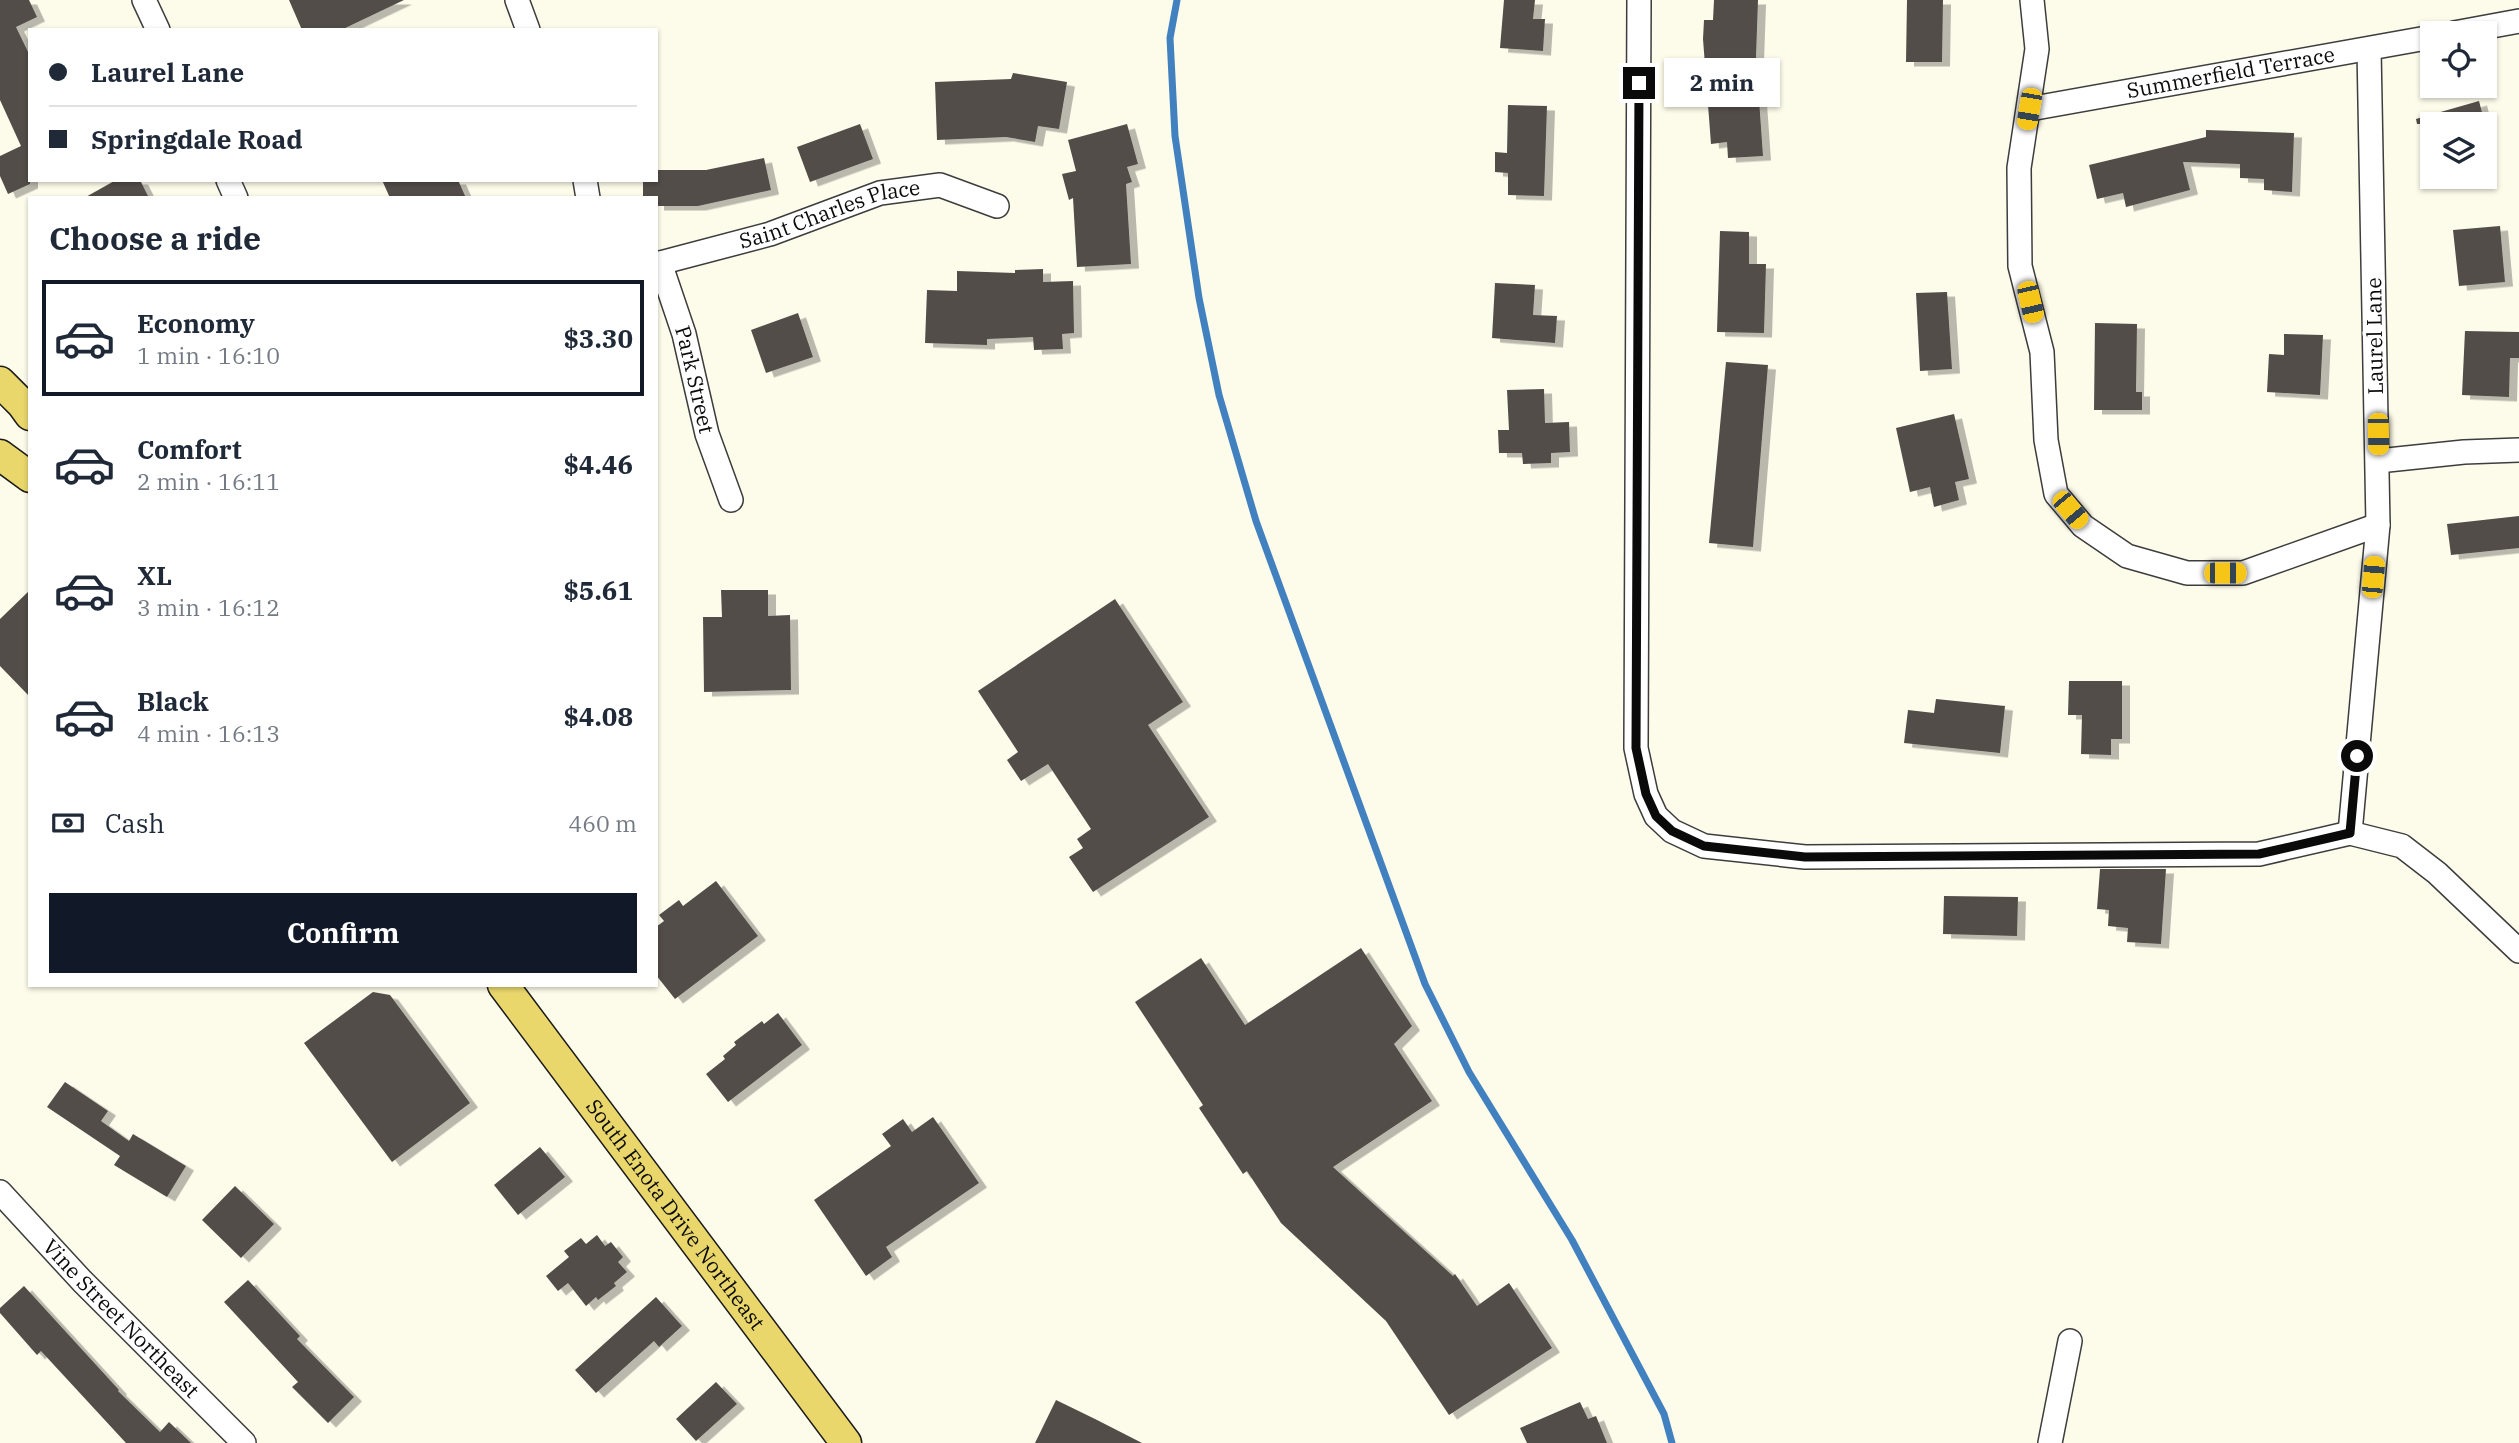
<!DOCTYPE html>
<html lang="en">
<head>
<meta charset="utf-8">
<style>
  :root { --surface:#fff; --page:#f6f6f7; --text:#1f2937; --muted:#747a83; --line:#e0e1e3; --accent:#111827 }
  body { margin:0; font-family:"IBM Plex Serif",serif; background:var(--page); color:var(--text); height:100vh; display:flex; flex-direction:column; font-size:26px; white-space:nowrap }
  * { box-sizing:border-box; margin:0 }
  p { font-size:23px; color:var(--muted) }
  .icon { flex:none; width:38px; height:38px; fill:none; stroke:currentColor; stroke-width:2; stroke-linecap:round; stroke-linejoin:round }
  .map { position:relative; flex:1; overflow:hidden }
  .side { position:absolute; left:28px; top:196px; width:630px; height:791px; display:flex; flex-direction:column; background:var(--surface); border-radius:0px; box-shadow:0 2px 5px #0004 }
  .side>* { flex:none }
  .top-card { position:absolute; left:28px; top:28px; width:630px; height:154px; border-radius:0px; box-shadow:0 2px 5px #0004; display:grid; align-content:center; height:154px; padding:0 21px; background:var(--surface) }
  .buttons { position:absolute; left:2420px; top:21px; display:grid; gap:14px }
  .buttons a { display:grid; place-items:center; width:77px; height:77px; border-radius:0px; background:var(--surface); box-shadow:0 2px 5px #0004; font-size:35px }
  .end { position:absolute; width:32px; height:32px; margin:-16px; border:9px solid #0a0a0a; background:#fff; box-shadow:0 0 0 4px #fff }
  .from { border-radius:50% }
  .bubble { position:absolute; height:49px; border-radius:0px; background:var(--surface); box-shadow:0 2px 5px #0004; font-size:23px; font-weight:700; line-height:49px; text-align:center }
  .car { position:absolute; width:21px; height:42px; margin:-21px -10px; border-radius:9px; box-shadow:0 0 5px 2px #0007; background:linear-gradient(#f5c518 24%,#345 0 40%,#f5c518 0 76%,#345 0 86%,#f5c518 0) }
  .top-card b { display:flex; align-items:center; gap:24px; height:66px; font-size:26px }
  .top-card b+b { border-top:2px solid var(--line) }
  .top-card i { width:18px; height:18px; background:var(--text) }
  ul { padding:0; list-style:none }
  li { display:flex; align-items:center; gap:21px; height:116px; margin:0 14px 10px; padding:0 7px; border:4px solid transparent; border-radius:0px }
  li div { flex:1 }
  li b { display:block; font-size:26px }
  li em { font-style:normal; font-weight:700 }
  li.current { border-color:var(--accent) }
  li>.icon { width:63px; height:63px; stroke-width:1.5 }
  h2 { padding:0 21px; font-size:32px; line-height:84px }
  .pay { display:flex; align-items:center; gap:18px; height:77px; padding:0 21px; font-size:26px }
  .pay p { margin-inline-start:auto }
  .button { display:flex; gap:14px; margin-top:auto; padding:14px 21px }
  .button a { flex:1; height:80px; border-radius:0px; background:var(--accent); color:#fff; font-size:28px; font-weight:700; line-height:80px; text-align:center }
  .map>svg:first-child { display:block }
</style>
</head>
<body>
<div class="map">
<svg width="2519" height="1443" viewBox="0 0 2519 1443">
  <defs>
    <filter id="shadow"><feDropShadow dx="8" dy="4.5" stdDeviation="0" flood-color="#0004"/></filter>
  </defs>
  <rect width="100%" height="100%" fill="#fdfbea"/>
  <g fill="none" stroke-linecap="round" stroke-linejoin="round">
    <!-- stream -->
    <path stroke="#4281bf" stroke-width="7" d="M 1177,0 L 1170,38 L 1175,136 L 1199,298 L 1219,395 L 1256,521 L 1425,984 L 1469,1072 L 1572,1240 L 1664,1414 L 1672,1443"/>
  </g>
  <!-- building -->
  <path fill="#524d48" filter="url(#shadow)" d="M 0,0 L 29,0 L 37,17 L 16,27 L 30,56 L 30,184 L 8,194 L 0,176 L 0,156 L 21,146 L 0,100 Z
    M 289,0 L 404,0 L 341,30 L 302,30 Z
    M 1504,0 L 1535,0 L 1533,19 L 1545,19 L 1543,51 L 1500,48 Z
    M 1714,0 L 1758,0 L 1756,57 L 1763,156 L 1728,158 L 1727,142 L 1711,144 L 1703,39 L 1704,20 L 1713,20 Z
    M 1907,0 L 1943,0 L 1942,62 L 1906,62 Z
    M 1013,73 L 1067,82 L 1059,129 L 1038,126 L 1035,142 L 1006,137 L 937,140 L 935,82 L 1011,79 Z
    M 2479,101 L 2485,124 L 2417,124 L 2416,119 Z
    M 1508,105 L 1547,106 L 1544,196 L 1508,195 L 1508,173 L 1495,172 L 1495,152 L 1507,153 Z
    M 860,124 L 873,159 L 810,182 L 797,147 Z
    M 1127,124 L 1138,164 L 1127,167 L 1132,182 L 1126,184 L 1131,264 L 1077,267 L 1073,198 L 1069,200 L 1062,174 L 1076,171 L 1068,140 Z
    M 2206,130 L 2294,133 L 2292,192 L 2264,190 L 2264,179 L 2240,178 L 2240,164 L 2183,162 L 2190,190 L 2126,207 L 2123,193 L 2097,199 L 2089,165 L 2206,137 Z
    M 764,158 L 771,190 L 698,206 L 656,206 L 656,198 L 643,198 L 643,180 L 656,180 L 656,170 L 706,170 Z
    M 116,180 L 140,180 L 149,198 L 84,198 Z
    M 382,180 L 458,180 L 466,198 L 390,198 Z
    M 2500,226 L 2505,282 L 2459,286 L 2453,230 Z
    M 1720,231 L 1749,232 L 1749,264 L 1766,264 L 1764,333 L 1717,332 Z
    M 1043,269 L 1043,282 L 1073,281 L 1074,333 L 1062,334 L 1063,349 L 1034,350 L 1033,337 L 987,339 L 987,345 L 925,343 L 927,290 L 957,291 L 957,271 L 1015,273 L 1015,270 Z
    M 1495,283 L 1535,285 L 1533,315 L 1557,316 L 1555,343 L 1492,338 Z
    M 1947,292 L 1952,369 L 1920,371 L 1916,293 Z
    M 798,313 L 813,357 L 766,373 L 751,330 Z
    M 2095,323 L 2137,324 L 2136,392 L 2142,392 L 2142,410 L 2094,410 Z
    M 2465,331 L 2519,332 L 2519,358 L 2510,358 L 2509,397 L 2462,395 Z
    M 2284,334 L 2323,335 L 2320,395 L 2267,392 L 2269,354 L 2284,355 Z
    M 1726,362 L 1768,365 L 1753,547 L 1709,543 Z
    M 1544,389 L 1545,423 L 1569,422 L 1570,452 L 1551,453 L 1551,463 L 1523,464 L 1522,453 L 1499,453 L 1498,430 L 1509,430 L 1507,390 Z
    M 1954,414 L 1969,479 L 1955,482 L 1959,500 L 1934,507 L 1930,487 L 1910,492 L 1896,428 Z
    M 2519,516 L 2519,548 L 2451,555 L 2447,524 Z
    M 30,590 L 30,697 L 0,666 L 0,619 Z
    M 721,590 L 768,590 L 768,616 L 790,615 L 791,690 L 704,692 L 703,617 L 722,617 Z
    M 1115,599 L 1183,702 L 1148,725 L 1209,817 L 1093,892 L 1069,857 L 1083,848 L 1077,839 L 1091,829 L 1048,764 L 1021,781 L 1007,760 L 1018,752 L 978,691 Z
    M 2069,681 L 2122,681 L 2122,739 L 2111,739 L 2111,755 L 2081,754 L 2082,715 L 2068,715 Z
    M 1936,699 L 2005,706 L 2000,753 L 1904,743 L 1908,710 L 1934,713 Z
    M 2100,869 L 2166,869 L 2161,944 L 2127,942 L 2128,928 L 2108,926 L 2109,910 L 2097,909 Z
    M 716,881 L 758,936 L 675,999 L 656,975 L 656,927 L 664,921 L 659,915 L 679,900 L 683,906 Z
    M 1944,896 L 2018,897 L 2017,936 L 1943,934 Z
    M 1361,948 L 1412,1026 L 1394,1044 L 1432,1101 L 1333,1167 L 1453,1276 L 1455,1274 L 1477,1306 L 1509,1283 L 1552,1348 L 1449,1415 L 1386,1321 L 1281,1223 L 1247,1171 L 1243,1174 L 1199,1108 L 1203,1105 L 1135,1002 L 1201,958 L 1245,1025 Z
    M 373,992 L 390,995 L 470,1103 L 392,1162 L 304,1043 Z
    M 778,1013 L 802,1045 L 728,1102 L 706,1074 L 725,1059 L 723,1056 L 736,1045 L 734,1042 L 762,1021 L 764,1024 Z
    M 65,1082 L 108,1111 L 101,1121 L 129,1141 L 133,1134 L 186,1166 L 167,1197 L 114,1165 L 120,1156 L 47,1107 Z
    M 933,1117 L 979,1183 L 886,1247 L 892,1257 L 866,1276 L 814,1200 L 891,1146 L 882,1134 L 903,1119 L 912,1132 Z
    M 540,1147 L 565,1177 L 518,1215 L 494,1185 Z
    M 235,1186 L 274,1224 L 241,1258 L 202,1220 Z
    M 597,1235 L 605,1246 L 611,1242 L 623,1257 L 618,1262 L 627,1272 L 614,1283 L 616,1286 L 598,1300 L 596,1297 L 586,1306 L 568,1283 L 558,1291 L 546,1276 L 569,1257 L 564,1251 L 581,1238 L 586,1244 Z
    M 248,1280 L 300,1336 L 297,1339 L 354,1397 L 328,1423 L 292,1387 L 298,1382 L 224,1302 Z
    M 24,1286 L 119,1390 L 118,1391 L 160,1432 L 169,1422 L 191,1443 L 126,1443 L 41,1351 L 37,1355 L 0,1313 L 0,1308 Z
    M 656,1297 L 682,1326 L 659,1347 L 654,1341 L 596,1393 L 575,1370 Z
    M 716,1382 L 737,1404 L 696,1441 L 676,1419 Z
    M 1056,1400 L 1095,1419 L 1142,1443 L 1035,1443 Z
    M 1580,1402 L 1588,1419 L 1596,1416 L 1607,1443 L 1527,1443 L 1520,1428 Z"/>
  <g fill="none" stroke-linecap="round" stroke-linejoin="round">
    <!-- minor casing -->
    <g stroke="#3d3d3d" stroke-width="26">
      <g id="minor">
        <path d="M 144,0 L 158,30"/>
        <path d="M 517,0 L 528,30"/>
        <path d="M 1639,0 L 1636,748 L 1646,794 L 1656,816 L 1672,831 L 1704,846 L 1805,857 L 2259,854 L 2350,833 L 2402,846 L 2437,873 L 2519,951"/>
        <path d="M 2032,0 L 2037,49 L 2019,168 L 2020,266 L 2042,352 L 2046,440 L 2056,494 L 2083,526 L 2127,556 L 2187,573 L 2243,573 L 2378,525"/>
        <path d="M 2454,33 L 2519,21"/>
        <path id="s1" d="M 2029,109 L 2432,37"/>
        <path d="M 228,180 L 236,198"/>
        <path d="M 585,180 L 588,198"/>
        <path id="s2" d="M 660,263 L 770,234 L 880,193 L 940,185 L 997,206"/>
        <path id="s3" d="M 656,264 L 660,263 L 684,334 L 707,434 L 731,500"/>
        <path d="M 2378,461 L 2464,452 L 2519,450"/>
        <path d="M 2350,833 L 2378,525 L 2369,49"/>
        <path id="s4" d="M 0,1192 L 82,1281 L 244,1443"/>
        <path d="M 2050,1443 L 2070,1341"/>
      </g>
    </g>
    <!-- major casing -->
    <g stroke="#1b1b1b" stroke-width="33">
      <g id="major">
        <path d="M 0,382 L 22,404 L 30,415"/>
        <path d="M 0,455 L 30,477"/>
        <path id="s5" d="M 503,985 L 846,1443"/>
      </g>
    </g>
    <!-- minor -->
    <use href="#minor" stroke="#fff" stroke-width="23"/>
    <!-- major -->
    <use href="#major" stroke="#ead76c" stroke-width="30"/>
  </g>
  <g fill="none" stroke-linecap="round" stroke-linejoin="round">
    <!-- route -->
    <path stroke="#0a0a0a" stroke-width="9" d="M 1639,83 L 1636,748 L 1646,794 L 1656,816 L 1672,831 L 1704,846 L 1805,857 L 2259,854 L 2350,833 L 2357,756"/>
  </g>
  <g text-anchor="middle" stroke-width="7" stroke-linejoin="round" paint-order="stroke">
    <!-- street labels -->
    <g font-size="21" fill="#0a0a0a" stroke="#fff">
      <text dy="7" stroke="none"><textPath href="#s1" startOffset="205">Summerfield Terrace</textPath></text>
      <text dy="7" stroke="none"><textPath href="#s2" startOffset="177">Saint Charles Place</textPath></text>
      <text transform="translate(2375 336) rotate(-91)" y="7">Laurel Lane</text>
      <text dy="7" stroke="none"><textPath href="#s3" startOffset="126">Park Street</textPath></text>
      <text dy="7" stroke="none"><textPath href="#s5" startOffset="287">South Enota Drive Northeast</textPath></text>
      <text dy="7" stroke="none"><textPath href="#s4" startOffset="175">Vine Street Northeast</textPath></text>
    </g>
  </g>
</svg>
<div class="buttons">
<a><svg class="icon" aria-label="locate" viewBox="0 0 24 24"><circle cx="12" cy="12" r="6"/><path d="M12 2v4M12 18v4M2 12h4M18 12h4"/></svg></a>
<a><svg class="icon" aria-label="layers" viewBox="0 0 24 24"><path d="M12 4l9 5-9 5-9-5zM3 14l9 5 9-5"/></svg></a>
</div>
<i class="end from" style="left:2357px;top:756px"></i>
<i class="end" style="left:1639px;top:83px"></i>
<div class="bubble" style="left:1664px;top:58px;width:116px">2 min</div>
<i class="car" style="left:2029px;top:109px;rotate:190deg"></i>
<i class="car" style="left:2030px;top:302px;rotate:167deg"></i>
<i class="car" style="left:2378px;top:434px;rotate:179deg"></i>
<i class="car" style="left:2070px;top:510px;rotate:140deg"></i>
<i class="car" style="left:2225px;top:573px;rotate:90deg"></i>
<i class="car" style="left:2373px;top:577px;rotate:5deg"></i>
<div class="top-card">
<b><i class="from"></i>Laurel Lane</b>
<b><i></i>Springdale Road</b>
</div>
<section class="side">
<h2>Choose a ride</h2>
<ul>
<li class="current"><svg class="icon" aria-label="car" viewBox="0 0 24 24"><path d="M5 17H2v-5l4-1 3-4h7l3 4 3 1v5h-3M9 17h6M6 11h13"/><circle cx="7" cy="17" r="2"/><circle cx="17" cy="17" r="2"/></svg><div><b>Economy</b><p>1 min · 16:10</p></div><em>$3.30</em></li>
<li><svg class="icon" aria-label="car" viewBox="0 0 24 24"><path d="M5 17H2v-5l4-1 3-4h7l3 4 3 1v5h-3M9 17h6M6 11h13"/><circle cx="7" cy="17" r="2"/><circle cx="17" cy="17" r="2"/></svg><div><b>Comfort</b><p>2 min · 16:11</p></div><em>$4.46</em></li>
<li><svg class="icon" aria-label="car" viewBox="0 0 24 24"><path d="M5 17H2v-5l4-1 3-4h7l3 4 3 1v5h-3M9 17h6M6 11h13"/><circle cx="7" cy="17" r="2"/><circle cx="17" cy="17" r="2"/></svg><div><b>XL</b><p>3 min · 16:12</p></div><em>$5.61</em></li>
<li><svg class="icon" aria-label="car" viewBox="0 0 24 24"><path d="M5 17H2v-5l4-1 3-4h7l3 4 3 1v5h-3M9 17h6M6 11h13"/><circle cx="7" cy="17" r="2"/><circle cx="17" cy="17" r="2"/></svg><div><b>Black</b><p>4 min · 16:13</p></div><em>$4.08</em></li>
</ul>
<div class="pay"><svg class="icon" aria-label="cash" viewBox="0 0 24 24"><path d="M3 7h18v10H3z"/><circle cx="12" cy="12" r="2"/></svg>Cash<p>460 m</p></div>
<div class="button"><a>Confirm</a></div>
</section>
</div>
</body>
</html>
